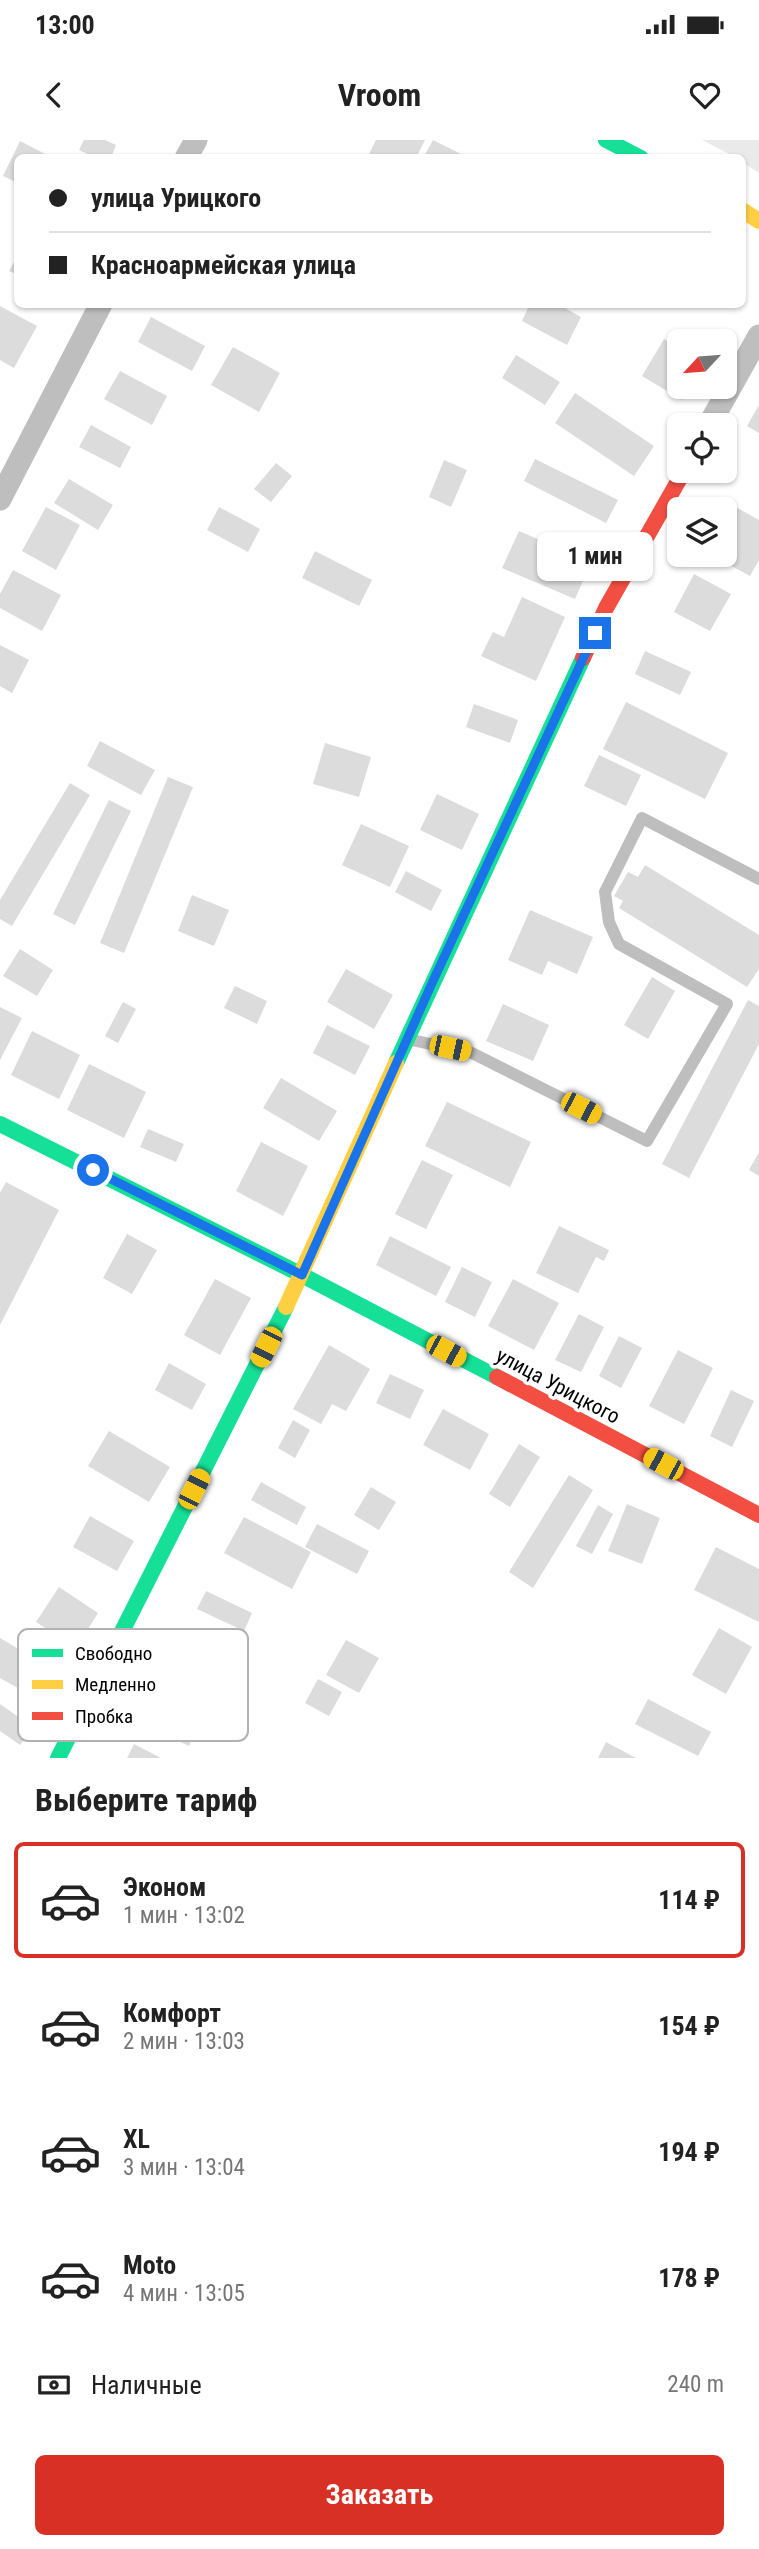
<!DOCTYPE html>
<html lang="ru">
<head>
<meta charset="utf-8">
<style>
  :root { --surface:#fff; --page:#f2f2f2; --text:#222; --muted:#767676; --line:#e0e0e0; --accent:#d93025 }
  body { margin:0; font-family:"Roboto Condensed",sans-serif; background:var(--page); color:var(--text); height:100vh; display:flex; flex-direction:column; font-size:26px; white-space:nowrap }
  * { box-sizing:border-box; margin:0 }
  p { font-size:23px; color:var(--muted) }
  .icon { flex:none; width:38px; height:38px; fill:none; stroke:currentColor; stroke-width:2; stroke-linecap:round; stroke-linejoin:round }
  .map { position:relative; height:1618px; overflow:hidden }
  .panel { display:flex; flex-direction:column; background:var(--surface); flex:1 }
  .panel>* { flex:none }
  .hud { position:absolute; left:14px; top:14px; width:732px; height:154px; border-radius:10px; box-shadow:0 2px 5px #0004; display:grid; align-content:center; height:154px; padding:0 35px; background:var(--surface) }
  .needle { width:46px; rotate:244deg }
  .tools { position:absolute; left:667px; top:189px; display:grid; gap:14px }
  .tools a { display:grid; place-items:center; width:70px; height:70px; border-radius:10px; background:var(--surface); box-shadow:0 2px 5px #0004; font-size:35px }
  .end { position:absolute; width:32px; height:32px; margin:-16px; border:9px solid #1a73e8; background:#fff; box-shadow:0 0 0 4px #fff }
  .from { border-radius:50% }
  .bubble { position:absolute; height:49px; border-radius:10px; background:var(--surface); box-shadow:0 2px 5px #0004; font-size:23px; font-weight:700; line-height:49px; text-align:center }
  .car { position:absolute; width:21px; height:42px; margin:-21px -10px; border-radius:9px; box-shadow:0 0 5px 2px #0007; background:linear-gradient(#f5c518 24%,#345 0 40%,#f5c518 0 76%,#345 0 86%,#f5c518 0) }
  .hud b { display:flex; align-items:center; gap:24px; height:66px; font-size:26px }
  .hud b+b { border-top:2px solid var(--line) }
  .hud i { width:18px; height:18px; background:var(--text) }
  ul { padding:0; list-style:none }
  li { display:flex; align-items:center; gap:21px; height:116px; margin:0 14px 10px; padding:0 21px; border:4px solid transparent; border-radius:10px }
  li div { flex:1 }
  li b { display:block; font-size:26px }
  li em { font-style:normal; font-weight:700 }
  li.current { border-color:var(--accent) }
  li>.icon { width:63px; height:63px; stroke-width:1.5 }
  h2 { padding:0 35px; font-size:32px; line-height:84px }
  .pay { display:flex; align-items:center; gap:18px; height:77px; padding:0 35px; font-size:26px }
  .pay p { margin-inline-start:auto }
  .action { display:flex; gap:14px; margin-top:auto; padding:14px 35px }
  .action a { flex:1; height:80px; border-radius:10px; background:var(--accent); color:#fff; font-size:28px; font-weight:700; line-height:80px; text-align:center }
  .status { display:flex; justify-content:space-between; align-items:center; height:49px; padding:0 35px; background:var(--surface); direction:ltr }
  .status svg { height:19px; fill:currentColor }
  header { display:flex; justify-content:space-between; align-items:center; height:91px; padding:0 35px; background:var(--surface); font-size:32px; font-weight:700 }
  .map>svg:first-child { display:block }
</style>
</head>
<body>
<div class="status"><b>13:00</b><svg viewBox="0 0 49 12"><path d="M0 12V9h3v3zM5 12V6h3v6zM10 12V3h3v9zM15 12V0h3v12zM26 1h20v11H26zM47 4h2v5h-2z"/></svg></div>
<header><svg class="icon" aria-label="back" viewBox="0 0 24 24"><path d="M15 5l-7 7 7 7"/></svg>Vroom<svg class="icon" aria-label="heart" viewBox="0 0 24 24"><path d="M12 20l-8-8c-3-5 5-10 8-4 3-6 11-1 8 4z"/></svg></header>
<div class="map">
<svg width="759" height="1618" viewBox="0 0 759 1618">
  <rect width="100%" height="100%" fill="#fff"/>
  <!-- green -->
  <path fill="#eaeaea" d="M 702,0 L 759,0 L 759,33 L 742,22 L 742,18 L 735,17 Z"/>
  <!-- building -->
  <path fill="#dcdcdc" d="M 84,0 L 105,0 L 116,5 L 111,18 L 96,18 L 79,10 Z
    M 376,0 L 425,0 L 416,18 L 367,18 Z
    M 433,0 L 469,18 L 423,18 Z
    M 20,1 L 53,18 L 18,18 L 18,43 L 3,36 Z
    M 18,115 L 18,135 L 9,131 Z
    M 530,164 L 558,164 L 581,177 L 567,205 L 522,181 Z
    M 0,166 L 37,186 L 14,228 L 0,220 Z
    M 151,177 L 205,206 L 192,231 L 138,202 Z
    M 664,199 L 679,208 L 679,247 L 690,247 L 682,260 L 642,236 Z
    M 233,207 L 280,233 L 259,272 L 211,245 Z
    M 516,215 L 560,242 L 545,265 L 502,238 Z
    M 120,231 L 167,256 L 152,285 L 104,259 Z
    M 575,253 L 654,306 L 634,336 L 555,283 Z
    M 759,265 L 759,293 L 747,286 Z
    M 91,285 L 131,307 L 120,328 L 79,307 Z
    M 535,319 L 618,360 L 606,383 L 524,341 Z
    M 444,320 L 467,330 L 451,367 L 429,357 Z
    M 276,323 L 292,336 L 271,362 L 254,349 Z
    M 69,339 L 113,365 L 98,390 L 54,363 Z
    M 732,365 L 759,380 L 759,420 L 750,436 L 711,415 L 724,415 L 724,379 Z
    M 46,367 L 80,385 L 56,430 L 22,411 Z
    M 219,367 L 260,389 L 248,412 L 207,390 Z
    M 519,391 L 591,422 L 575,459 L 502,428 Z
    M 315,411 L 372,440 L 359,466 L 302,438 Z
    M 13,430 L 61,455 L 42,491 L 0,468 L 0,454 Z
    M 694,434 L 731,454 L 710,491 L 674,472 Z
    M 522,457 L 565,477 L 536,541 L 481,516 L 493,492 L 504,497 Z
    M 0,505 L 29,520 L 12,553 L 0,546 Z
    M 645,511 L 691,532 L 680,555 L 635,534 Z
    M 626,562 L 728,613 L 705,659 L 603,609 Z
    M 474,564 L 518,580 L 510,603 L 466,587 Z
    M 100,601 L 155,630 L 141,655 L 87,626 Z
    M 325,603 L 371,617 L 359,657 L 313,644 Z
    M 599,615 L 641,635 L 626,666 L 584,646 Z
    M 168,637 L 193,647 L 124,813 L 100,803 Z
    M 70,643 L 90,655 L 12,786 L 0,779 L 0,760 Z
    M 437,654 L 479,674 L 462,710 L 420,690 Z
    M 109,660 L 131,671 L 75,785 L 53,774 Z
    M 361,684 L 409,706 L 390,747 L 342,725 Z
    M 645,725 L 759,795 L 759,829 L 747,847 L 619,768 L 623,761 L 614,756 L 628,732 L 638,737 Z
    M 406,731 L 442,750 L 431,771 L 395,752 Z
    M 192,755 L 229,770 L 214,806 L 178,791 Z
    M 530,770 L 593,797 L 577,834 L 548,821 L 542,835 L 508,820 Z
    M 20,809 L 53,830 L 37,856 L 3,836 Z
    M 346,829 L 393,855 L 374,889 L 327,862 Z
    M 652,837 L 675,851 L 648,899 L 624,885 Z
    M 235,846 L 267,861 L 257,884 L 224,868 Z
    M 748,860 L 759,866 L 759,904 L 689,1038 L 662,1024 Z
    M 123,862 L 136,869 L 118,903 L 105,896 Z
    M 503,864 L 549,885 L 533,921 L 486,901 Z
    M 0,867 L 22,878 L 0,920 Z
    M 327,885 L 370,906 L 355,935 L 313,913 Z
    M 32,891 L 80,915 L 59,959 L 11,935 Z
    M 89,924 L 146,952 L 124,998 L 67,970 Z
    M 281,938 L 337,971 L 319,1001 L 263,968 Z
    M 447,962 L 531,1002 L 510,1047 L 425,1006 Z
    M 148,989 L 184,1004 L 176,1022 L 140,1007 Z
    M 261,1002 L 308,1026 L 283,1076 L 236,1051 Z
    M 759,1012 L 759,1036 L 749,1030 Z
    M 422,1020 L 453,1035 L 426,1089 L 395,1074 Z
    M 6,1042 L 59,1070 L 0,1185 L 0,1053 Z
    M 559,1086 L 609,1110 L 604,1121 L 596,1117 L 578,1153 L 536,1133 Z
    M 127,1094 L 157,1110 L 132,1154 L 103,1138 Z
    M 390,1096 L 451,1127 L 436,1156 L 376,1125 Z
    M 462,1127 L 492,1142 L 475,1177 L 445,1162 Z
    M 215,1139 L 251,1158 L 220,1215 L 184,1195 Z
    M 513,1139 L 559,1163 L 534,1210 L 488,1186 Z
    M 579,1174 L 604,1187 L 581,1232 L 555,1220 Z
    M 619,1196 L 642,1208 L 621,1248 L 599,1236 Z
    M 329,1205 L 370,1229 L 346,1271 L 332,1264 L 321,1284 L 293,1269 Z
    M 678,1210 L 713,1228 L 684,1284 L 649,1266 Z
    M 169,1223 L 206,1244 L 192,1270 L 155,1250 Z
    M 390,1234 L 424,1250 L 410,1279 L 376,1263 Z
    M 731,1250 L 754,1261 L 732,1307 L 710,1296 Z
    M 443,1269 L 489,1294 L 470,1330 L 423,1305 Z
    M 293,1280 L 310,1290 L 295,1318 L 278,1308 Z
    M 109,1291 L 170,1327 L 149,1362 L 88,1326 Z
    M 519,1304 L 540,1317 L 510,1367 L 489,1354 Z
    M 569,1335 L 593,1350 L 533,1448 L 509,1432 Z
    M 261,1342 L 306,1367 L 297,1385 L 251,1360 Z
    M 371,1347 L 396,1362 L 379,1390 L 354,1375 Z
    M 627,1364 L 660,1378 L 642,1424 L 608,1411 Z
    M 598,1365 L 613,1374 L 592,1414 L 576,1406 Z
    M 90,1376 L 134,1401 L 117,1431 L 73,1407 Z
    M 244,1377 L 311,1412 L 292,1449 L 224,1413 Z
    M 317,1384 L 369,1411 L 357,1434 L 305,1407 Z
    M 716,1407 L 759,1429 L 759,1482 L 694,1450 Z
    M 59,1447 L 98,1473 L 76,1508 L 36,1482 Z
    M 206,1451 L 252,1473 L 244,1491 L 197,1469 Z
    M 719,1488 L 752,1507 L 726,1554 L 692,1535 Z
    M 0,1498 L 49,1527 L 32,1556 L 0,1538 Z
    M 346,1500 L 379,1518 L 359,1553 L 326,1535 Z
    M 318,1539 L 342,1552 L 329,1576 L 305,1563 Z
    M 156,1559 L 201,1580 L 189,1606 L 144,1585 Z
    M 648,1559 L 711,1592 L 698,1616 L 635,1584 Z
    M 0,1564 L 33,1587 L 20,1605 L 0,1591 Z
    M 606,1602 L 636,1618 L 598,1618 Z
    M 134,1604 L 161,1618 L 127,1618 Z"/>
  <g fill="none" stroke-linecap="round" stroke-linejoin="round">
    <!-- lane -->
    <path stroke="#bebebe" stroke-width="12" d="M 407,899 L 472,913 L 647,1001 L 727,864 L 619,804 L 609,782 L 605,752 L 642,678 L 759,739"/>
    <!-- street -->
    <path stroke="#bebebe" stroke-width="23" d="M 186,18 L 196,0
      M 709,285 L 759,196
      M 0,359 L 101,164"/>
    <!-- fast -->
    <path stroke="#16e098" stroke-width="16" d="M 606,0 L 641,18
      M 396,923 L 583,518
      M 0,984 L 302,1135 L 497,1237
      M 58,1618 L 286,1167"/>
    <!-- slow -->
    <path stroke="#ffcf43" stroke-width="16" d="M 742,70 L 759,81
      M 286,1167 L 396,923"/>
    <!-- jam -->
    <path stroke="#f24e42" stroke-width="16" d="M 583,518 L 606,468 L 684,331
      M 497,1237 L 759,1375"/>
  </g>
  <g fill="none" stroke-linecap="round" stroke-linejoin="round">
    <!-- route -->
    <path stroke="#1a73e8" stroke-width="9" d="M 93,1030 L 302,1135 L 433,841 L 595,493"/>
  </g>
  <g text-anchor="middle" stroke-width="7" stroke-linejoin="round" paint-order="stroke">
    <!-- street labels -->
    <g font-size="21" fill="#000" stroke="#fff">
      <text transform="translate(558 1246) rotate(28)" y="7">улица Урицкого</text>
    </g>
  </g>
  <!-- legend -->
  <rect x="18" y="1489" width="230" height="112" rx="10" fill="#fff" stroke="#b2b2b2" stroke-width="2"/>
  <rect x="32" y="1509" width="31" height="8" fill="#16e098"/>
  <rect x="32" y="1540" width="31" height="9" fill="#ffcf43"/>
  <rect x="32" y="1572" width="31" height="8" fill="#f24e42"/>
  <g font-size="19" fill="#000">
    <text x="75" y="1520">Свободно</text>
    <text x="75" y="1551">Медленно</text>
    <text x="75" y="1583">Пробка</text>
  </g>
</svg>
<div class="tools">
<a><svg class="needle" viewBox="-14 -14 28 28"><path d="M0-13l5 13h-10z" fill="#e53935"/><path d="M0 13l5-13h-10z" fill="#767676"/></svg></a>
<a><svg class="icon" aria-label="locate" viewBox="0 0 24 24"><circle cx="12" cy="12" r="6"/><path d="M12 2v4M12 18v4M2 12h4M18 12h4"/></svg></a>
<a><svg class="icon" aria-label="layers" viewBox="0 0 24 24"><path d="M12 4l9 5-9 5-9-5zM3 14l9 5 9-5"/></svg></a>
</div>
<i class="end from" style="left:93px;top:1030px"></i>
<i class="end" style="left:595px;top:493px"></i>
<div class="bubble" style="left:537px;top:392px;width:116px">1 мин</div>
<i class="car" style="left:450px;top:908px;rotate:102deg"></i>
<i class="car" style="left:581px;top:968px;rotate:117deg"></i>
<i class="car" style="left:266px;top:1207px;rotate:207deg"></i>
<i class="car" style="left:446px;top:1211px;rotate:118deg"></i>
<i class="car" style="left:663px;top:1324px;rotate:298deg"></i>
<i class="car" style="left:194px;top:1349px;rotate:27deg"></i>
<div class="hud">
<b><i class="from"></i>улица Урицкого</b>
<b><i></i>Красноармейская улица</b>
</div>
</div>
<section class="panel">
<h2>Выберите тариф</h2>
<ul>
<li class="current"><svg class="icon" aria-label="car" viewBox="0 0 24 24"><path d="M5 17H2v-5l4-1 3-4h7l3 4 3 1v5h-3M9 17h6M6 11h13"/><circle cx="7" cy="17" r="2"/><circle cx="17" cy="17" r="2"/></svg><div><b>Эконом</b><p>1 мин · 13:02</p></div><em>114 ₽</em></li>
<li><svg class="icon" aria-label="car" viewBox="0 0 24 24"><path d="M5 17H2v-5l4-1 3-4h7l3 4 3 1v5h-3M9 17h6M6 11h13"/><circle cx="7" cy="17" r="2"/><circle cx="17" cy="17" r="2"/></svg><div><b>Комфорт</b><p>2 мин · 13:03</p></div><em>154 ₽</em></li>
<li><svg class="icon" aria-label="car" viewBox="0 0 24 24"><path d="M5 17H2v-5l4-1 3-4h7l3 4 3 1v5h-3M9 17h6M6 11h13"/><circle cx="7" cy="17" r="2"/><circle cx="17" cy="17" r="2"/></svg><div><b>XL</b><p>3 мин · 13:04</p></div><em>194 ₽</em></li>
<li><svg class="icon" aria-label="car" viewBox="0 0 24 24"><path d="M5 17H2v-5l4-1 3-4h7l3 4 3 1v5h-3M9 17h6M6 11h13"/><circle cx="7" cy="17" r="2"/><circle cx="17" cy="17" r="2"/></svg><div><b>Moto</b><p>4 мин · 13:05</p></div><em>178 ₽</em></li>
</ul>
<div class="pay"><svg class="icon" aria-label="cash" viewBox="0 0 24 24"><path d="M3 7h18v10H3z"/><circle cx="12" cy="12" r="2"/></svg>Наличные<p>240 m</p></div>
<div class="action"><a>Заказать</a></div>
</section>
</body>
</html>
